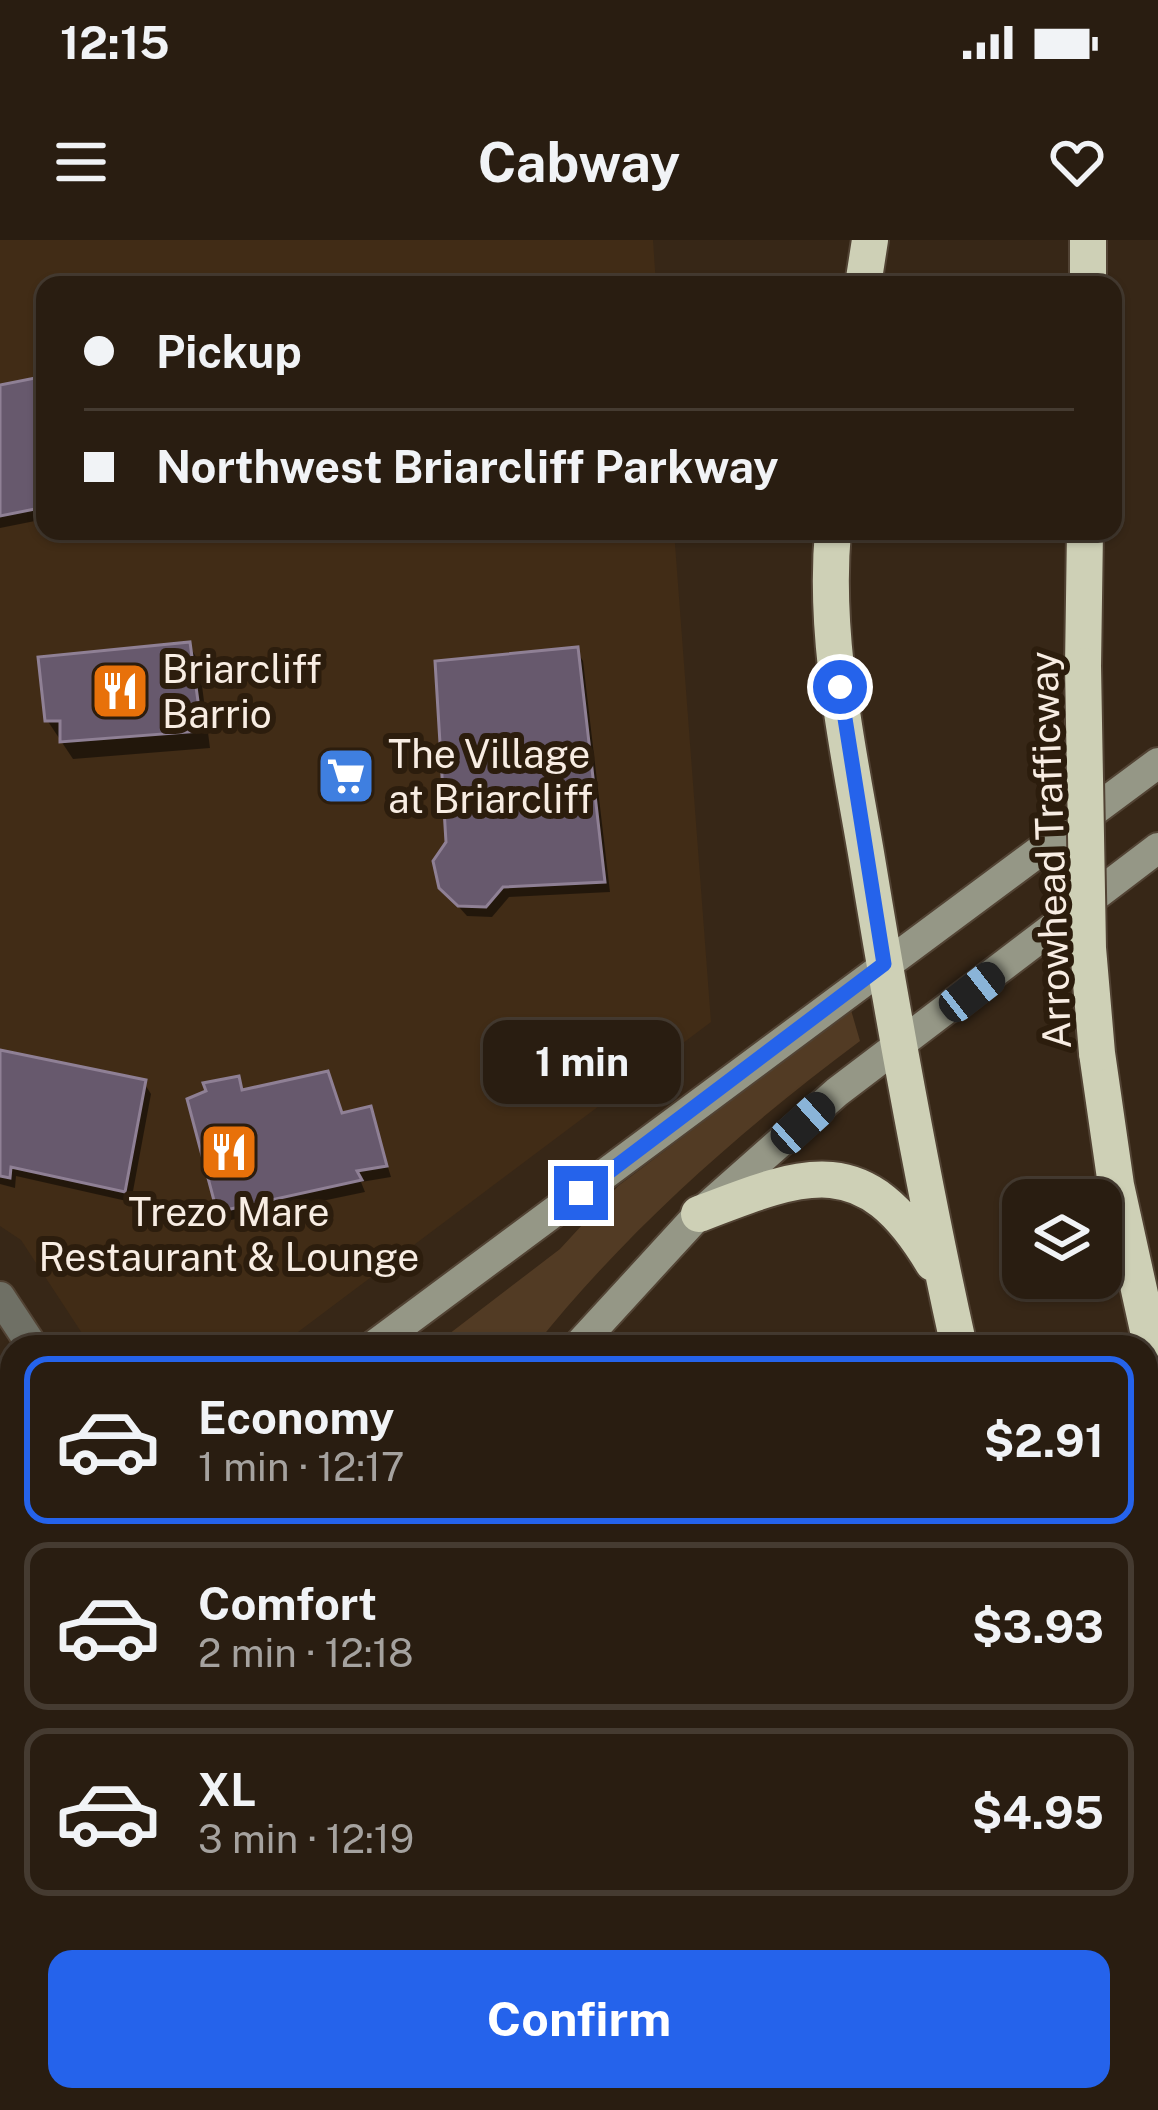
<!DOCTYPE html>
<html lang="en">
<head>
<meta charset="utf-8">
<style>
  :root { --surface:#291d11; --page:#352a1f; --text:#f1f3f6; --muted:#a5a29f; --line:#453b31; --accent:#2563eb }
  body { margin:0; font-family:"Public Sans",sans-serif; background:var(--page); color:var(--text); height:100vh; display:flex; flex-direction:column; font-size:45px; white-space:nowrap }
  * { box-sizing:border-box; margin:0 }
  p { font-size:39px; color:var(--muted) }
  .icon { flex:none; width:66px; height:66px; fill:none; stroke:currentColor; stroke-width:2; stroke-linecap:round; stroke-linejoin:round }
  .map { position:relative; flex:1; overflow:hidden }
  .panel { position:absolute; left:0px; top:1095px; width:1158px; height:777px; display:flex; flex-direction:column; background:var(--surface); border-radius:36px 36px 0 0; box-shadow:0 3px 9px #0004,0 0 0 3px var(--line) }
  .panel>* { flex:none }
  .top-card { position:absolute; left:36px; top:36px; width:1086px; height:264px; border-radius:24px; box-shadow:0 3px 9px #0004,0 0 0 3px var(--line); display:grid; align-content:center; height:264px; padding:0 48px; background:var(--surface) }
  .buttons { position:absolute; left:1002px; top:939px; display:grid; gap:24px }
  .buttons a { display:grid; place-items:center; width:120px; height:120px; border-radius:24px; background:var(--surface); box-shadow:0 3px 9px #0004,0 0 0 3px var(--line); font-size:60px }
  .end { position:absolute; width:54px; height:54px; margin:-27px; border:15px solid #2563eb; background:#fff; box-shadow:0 0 0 6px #fff }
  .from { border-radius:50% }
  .bubble { position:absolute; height:84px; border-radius:24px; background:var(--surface); box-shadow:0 3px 9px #0004,0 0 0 3px var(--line); font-size:39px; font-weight:700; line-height:84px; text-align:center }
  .car { position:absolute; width:36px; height:72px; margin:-36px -18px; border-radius:15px; box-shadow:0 0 9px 3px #0007; background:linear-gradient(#222 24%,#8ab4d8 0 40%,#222 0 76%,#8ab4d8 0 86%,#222 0) }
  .top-card b { display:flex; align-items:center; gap:42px; height:114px; font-size:45px }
  .top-card b+b { border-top:3px solid var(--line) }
  .top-card i { width:30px; height:30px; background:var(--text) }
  ul { padding:21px 0 0; list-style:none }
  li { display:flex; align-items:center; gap:36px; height:168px; margin:0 24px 18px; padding:0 24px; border:6px solid var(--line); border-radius:24px }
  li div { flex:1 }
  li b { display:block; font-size:45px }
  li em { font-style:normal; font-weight:700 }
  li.active { border-color:var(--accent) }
  li>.icon { width:108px; height:108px; stroke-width:1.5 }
  .cta { display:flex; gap:24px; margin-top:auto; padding:24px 48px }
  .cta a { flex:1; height:138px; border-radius:24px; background:var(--accent); color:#fff; font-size:48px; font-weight:700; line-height:138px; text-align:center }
  .status { display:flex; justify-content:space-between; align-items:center; height:84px; padding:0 60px; background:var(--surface); direction:ltr }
  .status svg { height:33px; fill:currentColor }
  header { display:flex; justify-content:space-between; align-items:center; height:156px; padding:0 48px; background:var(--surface); font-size:54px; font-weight:700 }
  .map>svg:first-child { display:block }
</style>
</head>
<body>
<div class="status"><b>12:15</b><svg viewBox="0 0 49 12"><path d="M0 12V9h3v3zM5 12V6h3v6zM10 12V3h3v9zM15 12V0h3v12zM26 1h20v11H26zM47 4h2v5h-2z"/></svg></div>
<header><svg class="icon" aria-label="menu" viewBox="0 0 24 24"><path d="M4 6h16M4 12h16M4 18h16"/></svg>Cabway<svg class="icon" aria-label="heart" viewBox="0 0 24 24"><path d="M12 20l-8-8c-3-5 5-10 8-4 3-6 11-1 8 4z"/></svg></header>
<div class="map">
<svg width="1158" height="1870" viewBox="0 0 1158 1870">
  <rect width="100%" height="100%" fill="#372717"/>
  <!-- built -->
  <path fill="#412c16" d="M 0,0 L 653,0 L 656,45 L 45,45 L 45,291 L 674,291 L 711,782 L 278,1107 L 91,1107 L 21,1000 L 0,986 Z"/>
  <!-- green -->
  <path fill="#523b24" d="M 851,770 L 860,801 C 741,890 627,990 534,1107 L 432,1107 L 560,1009 L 618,946 Z
    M 12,1508 L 12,1805 L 0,1820 L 0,1520 Z"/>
  <!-- shadow -->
  <path fill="#0007" d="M 45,139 L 45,279 L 0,288 L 0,148 Z
    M 313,291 L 408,291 L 407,301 Z
    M 189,405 L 199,422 L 210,508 L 73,519 L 47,480 Z
    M 576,410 L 583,421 L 610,652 L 509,657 L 492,677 L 467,676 L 441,647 Z
    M 0,813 L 144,843 L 151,854 L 131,962 L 16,936 L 15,948 L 0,944 Z
    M 327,835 L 343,876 L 370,870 L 391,937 L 361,942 L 365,952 L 226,981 L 220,970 L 237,839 L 243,850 Z"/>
  <!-- building -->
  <path fill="#67596d" stroke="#8f8095" stroke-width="3" d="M 45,136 L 45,267 L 0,276 L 0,145 Z
    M 190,402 L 202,491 L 60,502 L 60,481 L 45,481 L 38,417 Z
    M 578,407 L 605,642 L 503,647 L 486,667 L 458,666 L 439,648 L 433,621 L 446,602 L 435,421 Z
    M 0,810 L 146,840 L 125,952 L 11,927 L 10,938 L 0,936 Z
    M 328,831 L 342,873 L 371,866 L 387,926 L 357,931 L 362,940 L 217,972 L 187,859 L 206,851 L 203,843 L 239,836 L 242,850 Z"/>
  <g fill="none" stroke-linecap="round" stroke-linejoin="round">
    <!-- street casing -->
    <g stroke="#524334" stroke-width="34">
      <path id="street" d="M 0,1057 L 33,1107
        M 0,1227 L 12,1243
        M 1079,1860 L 1093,1870"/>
    </g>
    <!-- secondary casing -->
    <g stroke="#524334" stroke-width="34">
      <path id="secondary" d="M 372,1107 L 1158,523
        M 577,1107 L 699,974 L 837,852 L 1158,608
        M 0,1481 L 12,1467
        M 9,1870 L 18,1860"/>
    </g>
    <!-- highway casing -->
    <g stroke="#524334" stroke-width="40">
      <path id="highway" d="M 863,45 L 870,0
        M 1088,45 L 1088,0
        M 833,291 C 823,400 849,512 867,619 C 894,783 923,945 959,1107
        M 1083,426 L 1085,291
        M 1097,813 L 1116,945 L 1158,1136
        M 699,974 C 807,932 865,909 933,1023
        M 1146,1609 L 1158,1630"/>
    </g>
    <!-- street -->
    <use href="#street" stroke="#6f7065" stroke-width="30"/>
    <!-- secondary -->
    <use href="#secondary" stroke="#959786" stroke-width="30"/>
    <!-- highway -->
    <use href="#highway" stroke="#ced0b6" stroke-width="36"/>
    <!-- highway-bridge casing -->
    <g stroke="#524334" stroke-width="40" stroke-linecap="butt">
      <path id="highway-bridge" d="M 1083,426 L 1088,708 L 1097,813"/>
    </g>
    <!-- highway-bridge -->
    <use href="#highway-bridge" stroke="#ced0b6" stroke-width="36"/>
  </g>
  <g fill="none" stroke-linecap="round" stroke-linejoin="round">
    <!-- route -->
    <path stroke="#2563eb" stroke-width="15" d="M 581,953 L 884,724 L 840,447"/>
  </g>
  <!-- icons -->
  <defs>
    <g id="restaurant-square" transform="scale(3)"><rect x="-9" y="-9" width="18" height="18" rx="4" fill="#e8710a" stroke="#2c1d0d"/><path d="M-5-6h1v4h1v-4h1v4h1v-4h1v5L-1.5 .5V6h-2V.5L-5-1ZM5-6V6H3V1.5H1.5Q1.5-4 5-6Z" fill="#fff"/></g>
    <g id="supermarket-square" transform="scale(3)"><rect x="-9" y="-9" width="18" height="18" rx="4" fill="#3f7fe0" stroke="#2c1d0d"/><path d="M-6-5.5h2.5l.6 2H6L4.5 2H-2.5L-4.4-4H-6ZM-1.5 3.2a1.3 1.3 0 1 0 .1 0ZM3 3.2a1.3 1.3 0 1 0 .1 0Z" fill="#fff"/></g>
  </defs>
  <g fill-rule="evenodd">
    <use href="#restaurant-square" x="120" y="451"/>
    <use href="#supermarket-square" x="346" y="536"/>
    <use href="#restaurant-square" x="229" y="912"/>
  </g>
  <g text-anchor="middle" stroke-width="12" stroke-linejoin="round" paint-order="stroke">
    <!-- poi labels -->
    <g font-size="39" fill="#f8ede3" stroke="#2c1d0d" text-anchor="start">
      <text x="162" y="443">Briarcliff<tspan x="162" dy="45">Barrio</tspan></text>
      <text x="388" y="528">The Village<tspan x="388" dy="45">at Briarcliff</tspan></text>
      <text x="229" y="986" text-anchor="middle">Trezo Mare<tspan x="229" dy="45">Restaurant &amp; Lounge</tspan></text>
    </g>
    <!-- street labels -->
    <g font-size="39" fill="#f8ede3" stroke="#2c1d0d">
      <text transform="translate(1050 610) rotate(-92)" y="14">Arrowhead Trafficway</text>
    </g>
  </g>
</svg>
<div class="buttons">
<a><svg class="icon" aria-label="layers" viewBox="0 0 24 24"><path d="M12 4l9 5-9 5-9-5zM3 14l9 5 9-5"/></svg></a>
</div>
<i class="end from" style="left:840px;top:447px"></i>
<i class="end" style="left:581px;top:953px"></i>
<div class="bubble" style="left:483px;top:780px;width:198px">1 min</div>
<i class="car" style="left:972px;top:752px;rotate:52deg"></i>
<i class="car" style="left:803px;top:883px;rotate:48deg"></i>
<div class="top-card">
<b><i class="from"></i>Pickup</b>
<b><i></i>Northwest Briarcliff Parkway</b>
</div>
<section class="panel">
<ul>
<li class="active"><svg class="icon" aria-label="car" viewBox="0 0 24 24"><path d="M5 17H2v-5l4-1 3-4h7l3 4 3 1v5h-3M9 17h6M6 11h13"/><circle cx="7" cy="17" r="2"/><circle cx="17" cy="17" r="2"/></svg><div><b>Economy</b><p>1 min · 12:17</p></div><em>$2.91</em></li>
<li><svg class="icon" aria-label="car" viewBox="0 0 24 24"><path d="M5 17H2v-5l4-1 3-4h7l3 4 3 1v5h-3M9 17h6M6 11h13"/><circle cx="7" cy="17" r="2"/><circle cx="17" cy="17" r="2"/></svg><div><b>Comfort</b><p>2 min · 12:18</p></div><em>$3.93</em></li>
<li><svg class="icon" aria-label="car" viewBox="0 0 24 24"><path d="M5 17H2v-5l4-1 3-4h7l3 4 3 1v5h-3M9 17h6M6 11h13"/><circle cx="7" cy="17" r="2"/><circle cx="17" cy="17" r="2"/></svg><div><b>XL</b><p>3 min · 12:19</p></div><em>$4.95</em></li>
</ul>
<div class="cta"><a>Confirm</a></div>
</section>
</div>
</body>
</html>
